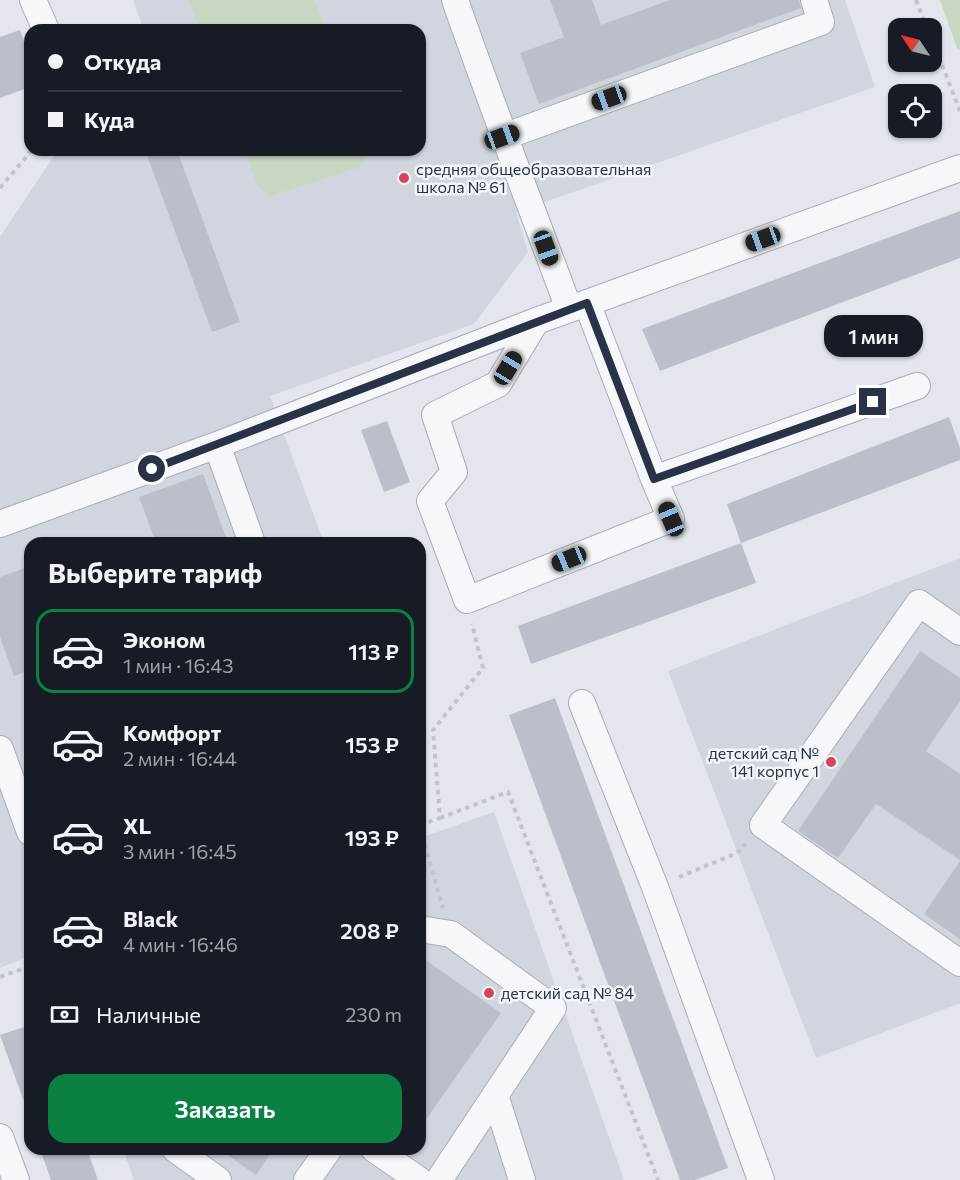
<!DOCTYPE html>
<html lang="ru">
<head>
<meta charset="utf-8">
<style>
  :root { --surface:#171b24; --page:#20242c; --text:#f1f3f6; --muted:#9ea1a6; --line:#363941; --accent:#0b8043 }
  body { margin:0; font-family:Commissioner,sans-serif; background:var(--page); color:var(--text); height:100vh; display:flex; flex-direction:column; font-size:22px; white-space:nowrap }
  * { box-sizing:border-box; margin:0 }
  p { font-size:20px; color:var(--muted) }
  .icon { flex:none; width:33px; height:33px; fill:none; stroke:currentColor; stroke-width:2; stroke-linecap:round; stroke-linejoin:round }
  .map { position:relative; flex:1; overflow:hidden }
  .sheet { position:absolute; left:24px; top:537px; width:402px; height:618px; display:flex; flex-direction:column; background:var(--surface); border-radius:18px; box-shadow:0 2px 4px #0004 }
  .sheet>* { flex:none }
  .hud { position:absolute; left:24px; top:24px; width:402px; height:132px; border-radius:18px; box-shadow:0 2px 4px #0004; display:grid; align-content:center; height:132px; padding:0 24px; background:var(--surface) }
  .needle { width:39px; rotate:305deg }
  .fabs { position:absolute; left:888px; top:18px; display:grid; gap:12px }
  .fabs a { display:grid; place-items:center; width:54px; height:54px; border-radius:12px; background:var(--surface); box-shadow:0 2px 4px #0004; font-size:30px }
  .end { position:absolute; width:27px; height:27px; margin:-14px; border:8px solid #2a3345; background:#fff; box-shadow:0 0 0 3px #fff }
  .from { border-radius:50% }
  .bubble { position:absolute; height:42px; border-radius:18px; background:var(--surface); box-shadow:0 2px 4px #0004; font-size:20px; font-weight:600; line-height:42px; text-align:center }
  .car { position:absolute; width:18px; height:36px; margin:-18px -9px; border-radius:8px; box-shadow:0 0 4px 2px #0007; background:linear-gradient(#222 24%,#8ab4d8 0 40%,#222 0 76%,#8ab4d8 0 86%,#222 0) }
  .hud b { display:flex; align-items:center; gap:21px; height:57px; font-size:22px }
  .hud b+b { border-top:2px solid var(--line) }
  .hud i { width:15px; height:15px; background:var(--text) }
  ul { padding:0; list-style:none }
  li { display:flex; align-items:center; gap:18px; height:84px; margin:0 12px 9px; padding:0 12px; border:3px solid transparent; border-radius:18px }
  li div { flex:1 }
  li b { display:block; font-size:22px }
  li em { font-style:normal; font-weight:600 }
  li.selected { border-color:var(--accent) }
  li>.icon { width:54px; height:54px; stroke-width:1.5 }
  h2 { padding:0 24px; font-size:27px; line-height:72px }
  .pay { display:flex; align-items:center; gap:15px; height:66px; padding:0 24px; font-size:22px }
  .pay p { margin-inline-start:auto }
  .button { display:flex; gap:12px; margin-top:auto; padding:12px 24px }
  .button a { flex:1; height:69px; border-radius:18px; background:var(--accent); color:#fff; font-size:24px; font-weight:600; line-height:69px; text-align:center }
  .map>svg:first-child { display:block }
</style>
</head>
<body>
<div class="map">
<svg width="960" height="1180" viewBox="0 0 960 1180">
  <rect width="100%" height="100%" fill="#e3e6ec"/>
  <!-- built -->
  <path fill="#d1d5de" d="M 133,0 L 845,0 L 875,87 L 516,212 L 528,252 L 474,324 L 270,396 L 324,543 L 30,543 L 30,956 L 0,968 L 0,237 L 58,150 L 420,150 L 420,30 L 144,30 Z
    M 960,558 L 960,1003 L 816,1058 L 668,671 Z
    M 494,812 L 624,1180 L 134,1180 L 123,1149 L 420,1149 L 420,838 Z"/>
  <!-- green -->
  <path fill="#c8d6c4" d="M 189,0 L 315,0 L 326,30 L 200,30 Z
    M 940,0 L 960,0 L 960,49 L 957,48 Z
    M 244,150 L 369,150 L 367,158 L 360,167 L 270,196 L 258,186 Z"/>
  <!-- building -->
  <path fill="#babfca" d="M 550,0 L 592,0 L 601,25 L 670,0 L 799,0 L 801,8 L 539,104 L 520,53 L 564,37 Z
    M 20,30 L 30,59 L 30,87 L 0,98 L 0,37 Z
    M 145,150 L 177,150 L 240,322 L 212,332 Z
    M 960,211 L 960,258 L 660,371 L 642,329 Z
    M 949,417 L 960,448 L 960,460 L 741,543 L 727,504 Z
    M 387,421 L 410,482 L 384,492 L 361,430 Z
    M 203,474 L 228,543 L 156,543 L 139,497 Z
    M 741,543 L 756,583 L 531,664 L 518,626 Z
    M 30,566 L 30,670 L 14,676 L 0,637 L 0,577 Z
    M 920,651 L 960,678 L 960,701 L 926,751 L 960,774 L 960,860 L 876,804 L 838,858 L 798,831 Z
    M 555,698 L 728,1168 L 695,1180 L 680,1180 L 509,715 Z
    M 960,861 L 960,939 L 924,914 Z
    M 420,956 L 501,1013 L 420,1128 Z
    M 30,1025 L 30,1110 L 27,1110 L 0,1035 Z
    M 40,1149 L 87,1149 L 98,1180 L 51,1180 Z
    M 219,1149 L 274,1149 L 256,1175 Z"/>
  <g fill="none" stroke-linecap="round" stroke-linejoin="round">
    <!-- minor casing -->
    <g stroke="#a8adb7" stroke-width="28">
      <path id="minor" d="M 33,0 L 46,30
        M 455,0 C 491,104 531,206 569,309
        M 503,137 L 821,22 L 814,0
        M 587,303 L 536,321 L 498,384 L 435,415 L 454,472 L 430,501 L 467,600 L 671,519 L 654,479
        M 917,386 L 654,479 L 587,303 L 960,168
        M 217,445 L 536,321
        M 0,524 L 217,445 L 252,543
        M 960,632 L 919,603 L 763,825 L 960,963
        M 582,703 L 655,887 L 761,1180
        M 0,749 L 30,832
        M 420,929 L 451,934 L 553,1008 L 439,1180
        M 495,1095 L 522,1180
        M 0,1137 L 16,1180
        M 175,1149 L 218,1180
        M 374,1149 L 419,1180
        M 307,1180 L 329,1149"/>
    </g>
    <!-- path -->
    <path stroke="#c1c4cb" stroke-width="4" stroke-dasharray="4.5 4.5" stroke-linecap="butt" d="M 916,0 L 927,28
      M 932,40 L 960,111
      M 0,188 L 32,150
      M 440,818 L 508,792 L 658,1180
      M 420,825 L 440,818 L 433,730 L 483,668 L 472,624
      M 420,827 L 443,908
      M 679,877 L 737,853 L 746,844
      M 0,977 L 30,966"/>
    <!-- minor -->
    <use href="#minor" stroke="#f6f7fa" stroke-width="26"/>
  </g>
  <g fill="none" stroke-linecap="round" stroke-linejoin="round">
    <!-- route -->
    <path stroke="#2a3345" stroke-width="8" d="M 152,469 L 587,303 L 654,479 L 873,402"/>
  </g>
  <!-- markers -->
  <g fill="#d54458" stroke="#f3f6f9" stroke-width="2">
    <circle cx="404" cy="178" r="6"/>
    <circle cx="831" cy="762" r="6"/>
    <circle cx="489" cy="993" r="6"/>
  </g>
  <g text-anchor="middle" stroke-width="5" stroke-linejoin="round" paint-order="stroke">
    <!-- poi labels -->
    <g font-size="16" fill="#2a3345" stroke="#f3f6f9" text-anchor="start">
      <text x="416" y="175">средняя общеобразовательная<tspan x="416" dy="18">школа № 61</tspan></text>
      <text x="819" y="759" text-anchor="end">детский сад №<tspan x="819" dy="18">141 корпус 1</tspan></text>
      <text x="501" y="999">детский сад № 84</text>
    </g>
  </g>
</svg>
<div class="fabs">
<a><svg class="needle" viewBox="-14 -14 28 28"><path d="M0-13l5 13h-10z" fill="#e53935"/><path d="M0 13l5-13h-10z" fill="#9ea1a6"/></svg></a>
<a><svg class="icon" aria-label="locate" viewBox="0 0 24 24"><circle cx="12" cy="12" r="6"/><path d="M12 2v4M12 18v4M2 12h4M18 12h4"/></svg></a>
</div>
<i class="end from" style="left:152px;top:469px"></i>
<i class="end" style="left:873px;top:402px"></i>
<div class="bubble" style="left:824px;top:315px;width:99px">1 мин</div>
<i class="car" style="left:609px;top:98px;rotate:250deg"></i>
<i class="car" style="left:502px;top:137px;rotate:70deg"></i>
<i class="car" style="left:763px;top:239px;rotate:250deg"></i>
<i class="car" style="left:546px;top:248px;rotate:160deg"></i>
<i class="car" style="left:508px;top:368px;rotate:31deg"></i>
<i class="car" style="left:671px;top:519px;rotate:337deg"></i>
<i class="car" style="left:569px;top:559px;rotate:248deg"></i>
<div class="hud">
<b><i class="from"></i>Откуда</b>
<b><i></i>Куда</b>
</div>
<section class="sheet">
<h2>Выберите тариф</h2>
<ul>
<li class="selected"><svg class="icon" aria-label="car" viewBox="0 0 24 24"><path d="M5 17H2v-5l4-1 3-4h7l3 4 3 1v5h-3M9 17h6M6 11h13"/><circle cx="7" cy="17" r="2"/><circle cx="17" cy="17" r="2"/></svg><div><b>Эконом</b><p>1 мин · 16:43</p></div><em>113 ₽</em></li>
<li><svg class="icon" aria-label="car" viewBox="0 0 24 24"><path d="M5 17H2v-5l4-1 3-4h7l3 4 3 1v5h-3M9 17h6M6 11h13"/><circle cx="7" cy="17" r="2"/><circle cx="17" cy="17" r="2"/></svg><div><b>Комфорт</b><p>2 мин · 16:44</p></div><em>153 ₽</em></li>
<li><svg class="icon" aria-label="car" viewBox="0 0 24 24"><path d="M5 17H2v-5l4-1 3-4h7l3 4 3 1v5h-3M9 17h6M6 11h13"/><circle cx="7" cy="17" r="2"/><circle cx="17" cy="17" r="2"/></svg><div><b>XL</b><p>3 мин · 16:45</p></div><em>193 ₽</em></li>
<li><svg class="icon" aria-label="car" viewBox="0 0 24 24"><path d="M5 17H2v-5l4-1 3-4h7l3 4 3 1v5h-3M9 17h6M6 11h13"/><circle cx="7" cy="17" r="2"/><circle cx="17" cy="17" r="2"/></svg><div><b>Black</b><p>4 мин · 16:46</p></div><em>208 ₽</em></li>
</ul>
<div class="pay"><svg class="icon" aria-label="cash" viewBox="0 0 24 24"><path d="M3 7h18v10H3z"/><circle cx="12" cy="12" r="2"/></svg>Наличные<p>230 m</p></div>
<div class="button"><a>Заказать</a></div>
</section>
</div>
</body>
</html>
